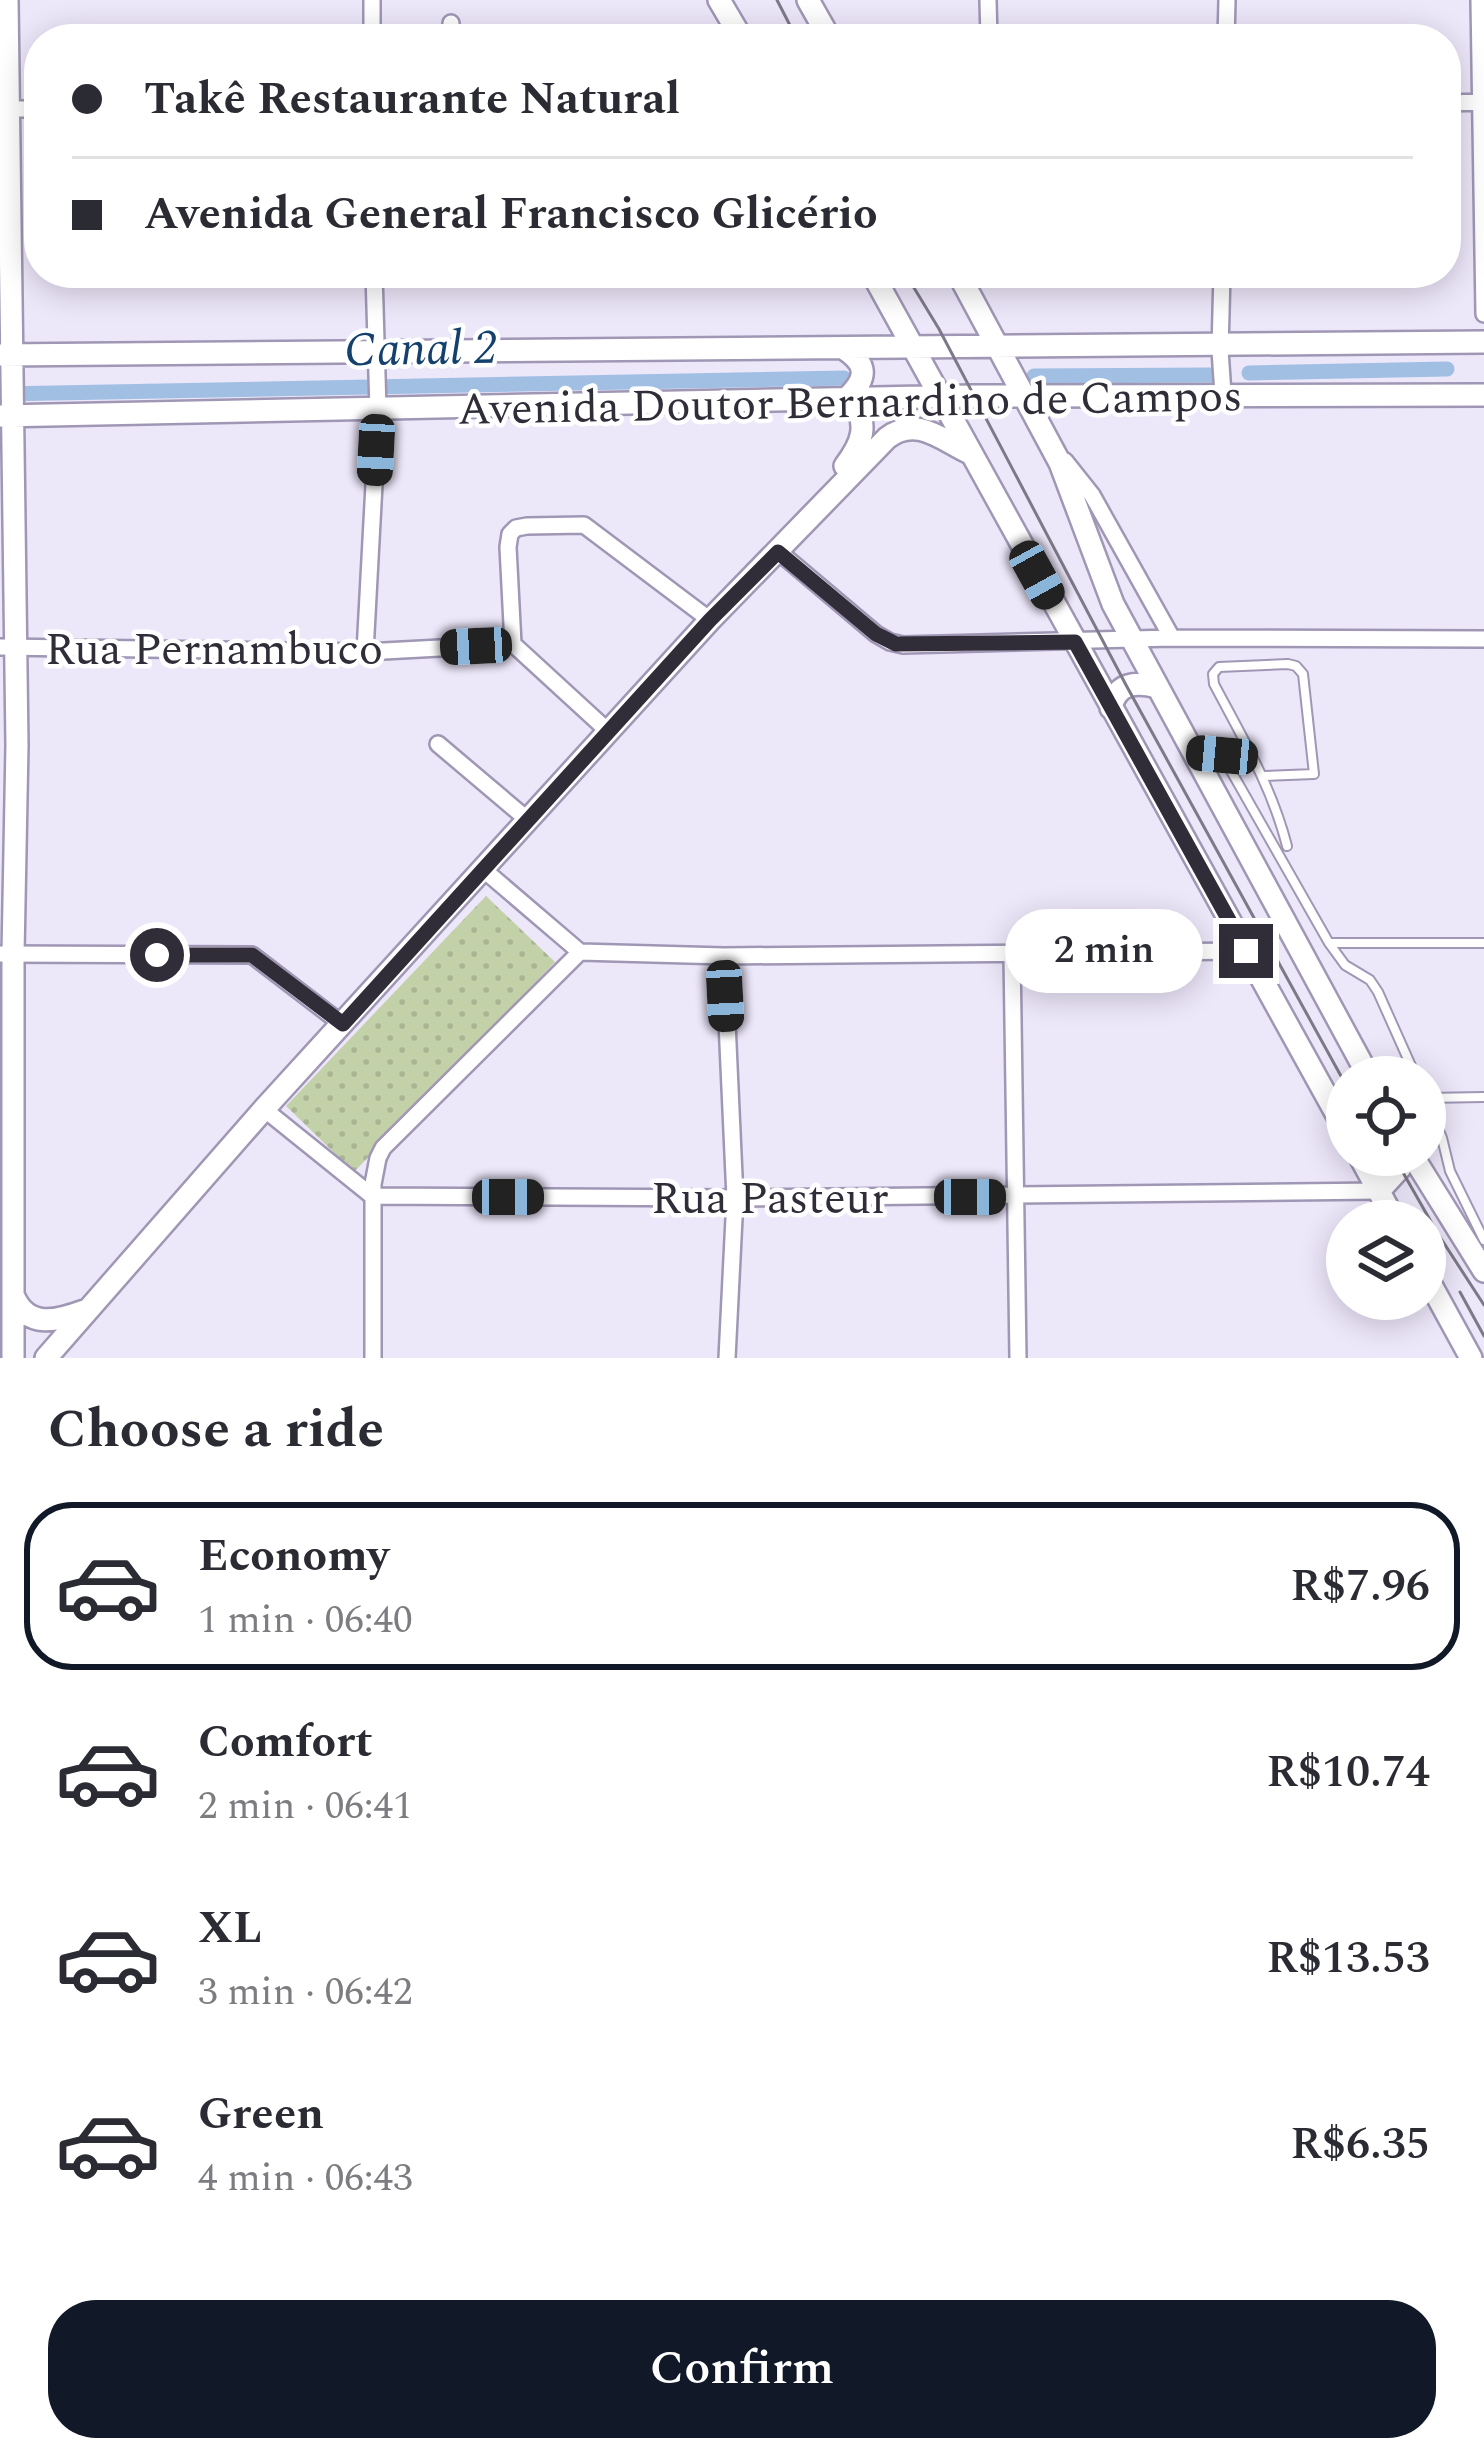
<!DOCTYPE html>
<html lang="en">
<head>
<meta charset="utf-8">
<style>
  :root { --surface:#fff; --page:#f7f7f7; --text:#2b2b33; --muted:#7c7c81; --line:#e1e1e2; --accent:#111827 }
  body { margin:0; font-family:Spectral,serif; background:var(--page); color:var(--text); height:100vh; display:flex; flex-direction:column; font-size:45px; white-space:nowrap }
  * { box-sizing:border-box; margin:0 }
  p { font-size:39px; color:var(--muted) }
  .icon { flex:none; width:66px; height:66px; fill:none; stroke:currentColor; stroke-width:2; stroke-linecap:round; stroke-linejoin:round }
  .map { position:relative; height:1358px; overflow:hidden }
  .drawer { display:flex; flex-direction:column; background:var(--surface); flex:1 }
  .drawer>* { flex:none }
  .top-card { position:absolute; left:24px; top:24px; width:1437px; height:264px; border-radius:48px; box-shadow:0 6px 30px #0003; display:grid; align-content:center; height:264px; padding:0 48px; background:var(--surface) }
  .controls { position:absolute; left:1326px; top:1056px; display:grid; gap:24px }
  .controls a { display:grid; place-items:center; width:120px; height:120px; border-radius:50%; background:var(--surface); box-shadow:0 6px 30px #0003; font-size:60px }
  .end { position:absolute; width:54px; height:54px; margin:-27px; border:15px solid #302c38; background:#fff; box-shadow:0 0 0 6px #fff }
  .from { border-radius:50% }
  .bubble { position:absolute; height:84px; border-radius:42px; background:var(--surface); box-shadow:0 6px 30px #0003; font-size:39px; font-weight:600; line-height:84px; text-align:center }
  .car { position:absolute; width:36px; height:72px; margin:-36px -18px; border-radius:15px; box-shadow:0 0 9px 3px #0007; background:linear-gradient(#222 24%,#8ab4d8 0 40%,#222 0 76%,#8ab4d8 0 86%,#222 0) }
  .top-card b { display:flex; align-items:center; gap:42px; height:114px; font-size:45px }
  .top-card b+b { border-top:3px solid var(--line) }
  .top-card i { width:30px; height:30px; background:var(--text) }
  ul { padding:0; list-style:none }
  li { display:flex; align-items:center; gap:36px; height:168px; margin:0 24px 18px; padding:0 24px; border:6px solid transparent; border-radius:48px }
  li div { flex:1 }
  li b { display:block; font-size:45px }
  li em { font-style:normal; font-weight:600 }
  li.active { border-color:var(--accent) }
  li>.icon { width:108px; height:108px; stroke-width:1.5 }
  h2 { padding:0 48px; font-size:54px; line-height:144px }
  .button { display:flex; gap:24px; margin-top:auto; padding:24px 48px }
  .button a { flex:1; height:138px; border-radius:48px; background:var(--accent); color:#fff; font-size:48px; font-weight:600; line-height:138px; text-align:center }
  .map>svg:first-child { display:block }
</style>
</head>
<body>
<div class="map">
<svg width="1484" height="1358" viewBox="0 0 1484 1358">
  <defs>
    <pattern id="park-dots" width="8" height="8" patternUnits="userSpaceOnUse" patternTransform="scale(3)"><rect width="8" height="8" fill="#c3d1a9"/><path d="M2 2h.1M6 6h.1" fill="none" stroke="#a8b492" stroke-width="1.8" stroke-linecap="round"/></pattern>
  </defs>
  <rect width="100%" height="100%" fill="#ede7fa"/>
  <!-- park -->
  <path fill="url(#park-dots)" d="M 486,896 L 555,962 L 354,1172 L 286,1106 Z"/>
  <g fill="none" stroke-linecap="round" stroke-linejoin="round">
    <!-- canal -->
    <path stroke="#a0bfe3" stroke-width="15" d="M 1249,373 L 1447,369
      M 1034,376 L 1211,375
      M 0,394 L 844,378"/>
    <!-- lane casing -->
    <g stroke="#a097b5" stroke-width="12">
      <path id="lane" d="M 1196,753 L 1222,755 L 1329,943 L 1345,965 L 1370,980 L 1378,992 L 1416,1077
        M 1263,776 L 1314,774 L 1303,674 L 1296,666 L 1288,664 L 1219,667 L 1213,674 L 1214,684 C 1242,737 1272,787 1287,846
        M 1330,943 L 1484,943
        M 1425,1096 L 1442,1138 L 1450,1171 L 1484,1240
        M 1426,1098 L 1484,1097"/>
    </g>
    <!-- street casing -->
    <g stroke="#a097b5" stroke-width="20">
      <path id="street" d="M 988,0 L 989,39
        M 1479,0 L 1484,314
        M 372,39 L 372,0
        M 451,39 L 451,23
        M 1226,39 L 1227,0
        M 1446,103 L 1484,102
        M 3,109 L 39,109
        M 1222,273 L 1220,350 L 1223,394
        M 1065,461 L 1092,495 L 1172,638
        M 779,552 L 876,634 L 890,642 L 903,645 L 1172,638 L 1484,639
        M 513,644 L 508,547 L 510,534 L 516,528 L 527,526 L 584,525 L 710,620
        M 0,647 L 365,652 L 513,644 L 610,733
        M 365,652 L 378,410 L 374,273
        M 438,744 L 529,821
        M 580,952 L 724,956 L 1246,951
        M 0,954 L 252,955 L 342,1024
        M 1012,954 L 1018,1358
        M 724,956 L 735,1198 L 727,1358
        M 264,1109 L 372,1196 L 735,1198 L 1379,1191
        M 373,1358 L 373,1184 L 378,1158 L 383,1148 L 580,952 L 484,870"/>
    </g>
    <!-- secondary casing -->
    <g stroke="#a097b5" stroke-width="26">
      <path id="secondary" d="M 7,0 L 17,745 L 13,954 L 13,1358
        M 719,0 L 742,39
        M 808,0 L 830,39
        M 872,273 L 1347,1133
        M 958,273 L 1060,463 L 1113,604 L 1369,1077
        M 843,348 C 868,364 868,378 847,398
        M 0,355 L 1484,342
        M 0,416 L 973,396 L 1484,395
        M 845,466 C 863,442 868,426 854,399
        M 1111,708 C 1116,683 1136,681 1157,687
        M 1359,1155 L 1395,1221
        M 1412,1155 L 1484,1271
        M 1379,1191 L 1400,1168 L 1407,1155
        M 1425,1274 L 1471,1358
        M 14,1297 C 28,1329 57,1321 84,1311
        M 46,1358 L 264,1109 L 710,620 L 887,438 C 916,415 942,440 970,453"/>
    </g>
    <!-- lane -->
    <use href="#lane" stroke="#fff" stroke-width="8"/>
    <!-- street -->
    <use href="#street" stroke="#fff" stroke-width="15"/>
    <!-- secondary -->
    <use href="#secondary" stroke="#fff" stroke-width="21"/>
    <!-- tram -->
    <path stroke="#7e7988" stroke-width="3" d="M 777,0 L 797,39
      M 905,273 L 939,329 L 1126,685 L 1347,1087
      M 1393,1155 L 1438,1234 L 1484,1305
      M 1460,1292 L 1484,1336"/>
  </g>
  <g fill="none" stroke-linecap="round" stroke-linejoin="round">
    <!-- route -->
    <path stroke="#302c38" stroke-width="15" d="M 157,955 L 252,955 L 343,1024 L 710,620 L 778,552 L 876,634 L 896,644 L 1075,642 L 1246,951"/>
  </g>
  <g text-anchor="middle" stroke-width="9" stroke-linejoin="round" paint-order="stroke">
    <!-- street labels -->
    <g font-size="45" fill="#302c38" stroke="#fff">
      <text transform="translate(850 401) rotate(-1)" y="16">Avenida Doutor Bernardino de Campos</text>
      <text x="214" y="664">Rua Pernambuco</text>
      <text x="770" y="1213">Rua Pasteur</text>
    </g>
    <!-- water labels -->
    <g font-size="48" font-style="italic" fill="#14406c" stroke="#fff">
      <text transform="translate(421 347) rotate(-1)" y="17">Canal 2</text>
    </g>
  </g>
</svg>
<div class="controls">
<a><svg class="icon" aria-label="locate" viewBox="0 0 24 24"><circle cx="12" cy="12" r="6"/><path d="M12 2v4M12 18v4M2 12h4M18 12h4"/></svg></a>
<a><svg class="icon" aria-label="layers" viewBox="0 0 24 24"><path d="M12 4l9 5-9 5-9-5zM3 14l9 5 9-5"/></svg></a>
</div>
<i class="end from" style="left:157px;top:955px"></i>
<i class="end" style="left:1246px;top:951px"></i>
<div class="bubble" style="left:1005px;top:909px;width:198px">2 min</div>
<i class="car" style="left:376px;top:450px;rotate:183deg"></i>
<i class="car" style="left:1037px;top:575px;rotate:151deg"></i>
<i class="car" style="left:476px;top:646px;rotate:267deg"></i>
<i class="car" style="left:1222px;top:755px;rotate:275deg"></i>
<i class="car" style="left:725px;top:996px;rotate:177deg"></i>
<i class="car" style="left:508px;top:1197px;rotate:90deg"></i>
<i class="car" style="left:970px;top:1197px;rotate:90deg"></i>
<div class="top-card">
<b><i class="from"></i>Takê Restaurante Natural</b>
<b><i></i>Avenida General Francisco Glicério</b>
</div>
</div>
<section class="drawer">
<h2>Choose a ride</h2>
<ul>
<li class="active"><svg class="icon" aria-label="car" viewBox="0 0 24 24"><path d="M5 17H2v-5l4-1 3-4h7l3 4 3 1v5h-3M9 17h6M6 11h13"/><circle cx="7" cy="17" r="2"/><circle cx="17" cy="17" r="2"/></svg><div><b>Economy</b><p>1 min · 06:40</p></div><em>R$7.96</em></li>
<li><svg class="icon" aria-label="car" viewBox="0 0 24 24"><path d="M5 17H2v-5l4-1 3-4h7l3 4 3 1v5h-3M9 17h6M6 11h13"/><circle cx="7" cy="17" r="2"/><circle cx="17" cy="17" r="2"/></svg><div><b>Comfort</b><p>2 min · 06:41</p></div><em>R$10.74</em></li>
<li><svg class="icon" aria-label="car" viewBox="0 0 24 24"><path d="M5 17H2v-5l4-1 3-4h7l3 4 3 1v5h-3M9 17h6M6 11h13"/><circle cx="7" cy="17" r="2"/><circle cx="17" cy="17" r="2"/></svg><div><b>XL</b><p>3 min · 06:42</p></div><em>R$13.53</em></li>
<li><svg class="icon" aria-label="car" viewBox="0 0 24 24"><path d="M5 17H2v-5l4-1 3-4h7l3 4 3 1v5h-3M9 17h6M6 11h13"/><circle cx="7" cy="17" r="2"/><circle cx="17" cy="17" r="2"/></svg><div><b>Green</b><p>4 min · 06:43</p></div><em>R$6.35</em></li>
</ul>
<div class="button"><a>Confirm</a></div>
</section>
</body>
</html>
